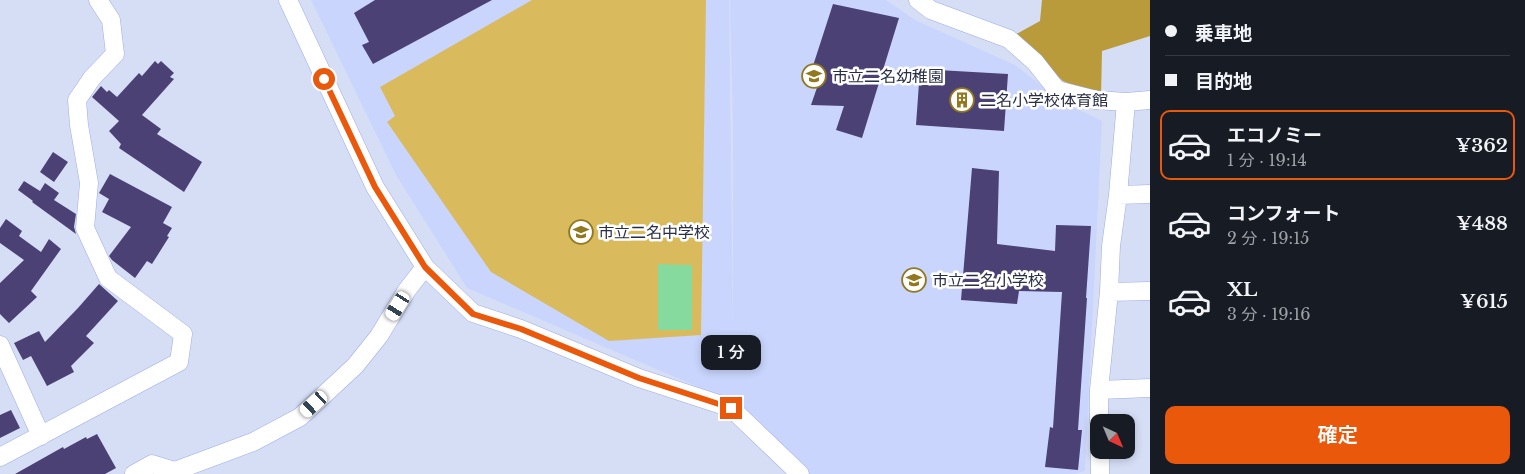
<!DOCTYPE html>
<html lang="ja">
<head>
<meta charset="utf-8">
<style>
  :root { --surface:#171b24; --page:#20242c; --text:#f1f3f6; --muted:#9ea1a6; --line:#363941; --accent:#ea580c }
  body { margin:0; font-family:"Libre Baskerville","Noto Sans JP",serif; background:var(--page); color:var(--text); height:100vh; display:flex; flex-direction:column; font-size:19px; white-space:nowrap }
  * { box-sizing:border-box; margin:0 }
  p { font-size:16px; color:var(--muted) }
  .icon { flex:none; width:28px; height:28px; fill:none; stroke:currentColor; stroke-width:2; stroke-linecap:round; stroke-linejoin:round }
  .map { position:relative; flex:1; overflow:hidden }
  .sheet { display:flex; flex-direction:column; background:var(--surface); width:375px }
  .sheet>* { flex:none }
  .top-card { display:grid; align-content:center; height:110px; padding:0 15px; background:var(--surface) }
  .needle { width:32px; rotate:136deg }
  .buttons { position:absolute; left:1090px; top:414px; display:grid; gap:10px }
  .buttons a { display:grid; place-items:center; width:45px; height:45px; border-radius:10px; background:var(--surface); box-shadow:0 2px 8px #0003; font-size:25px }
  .end { position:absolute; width:22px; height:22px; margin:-11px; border:6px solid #ea580c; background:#fff; box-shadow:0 0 0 2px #fff }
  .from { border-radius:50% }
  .bubble { position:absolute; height:35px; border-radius:10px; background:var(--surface); box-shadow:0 2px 8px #0003; font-size:16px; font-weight:600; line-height:35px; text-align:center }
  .car { position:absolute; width:15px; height:30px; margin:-15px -8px; border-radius:6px; box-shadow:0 0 4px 1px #0007; background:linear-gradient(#fff 24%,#345 0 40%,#fff 0 76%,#345 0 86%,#fff 0) }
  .top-card b { display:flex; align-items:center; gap:18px; height:48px; font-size:19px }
  .top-card b+b { border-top:1px solid var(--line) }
  .top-card i { width:12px; height:12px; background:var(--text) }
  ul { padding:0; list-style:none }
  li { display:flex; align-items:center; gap:15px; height:70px; margin:0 10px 8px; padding:0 5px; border:2px solid transparent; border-radius:10px }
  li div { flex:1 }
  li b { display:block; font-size:19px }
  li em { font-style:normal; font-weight:600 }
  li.active { border-color:var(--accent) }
  li>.icon { width:45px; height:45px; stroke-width:1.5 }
  .action { display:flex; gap:10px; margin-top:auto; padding:10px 15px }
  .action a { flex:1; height:58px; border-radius:10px; background:var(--accent); color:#fff; font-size:20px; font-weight:600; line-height:58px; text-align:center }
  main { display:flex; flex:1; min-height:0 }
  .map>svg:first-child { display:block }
</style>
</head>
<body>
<main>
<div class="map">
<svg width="1150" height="474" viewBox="0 0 1150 474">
  <rect width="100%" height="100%" fill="#d6def6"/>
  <!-- built -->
  <path fill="#c9d5fd" d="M 311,0 L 729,0 L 733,328 L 733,132 L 730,0 L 886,0 L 915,20 L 1015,65 L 1061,101 L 1102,121 L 1085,471 L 1074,474 L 808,474 L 733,402 L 467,288 L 396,175 Z"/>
  <!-- green -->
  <path fill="#d9bb5d" d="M 532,0 L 706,0 L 701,335 L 609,341 L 491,272 L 387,122 L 395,116 L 380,87 Z"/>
  <!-- forest -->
  <path fill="#b99b3b" d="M 1042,0 L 1150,0 L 1150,36 L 1102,51 L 1101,97 L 1063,81 L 1011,37 L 1040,21 Z"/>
  <!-- water -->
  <path fill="#86da9d" d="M 658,264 L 692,265 L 692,330 L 658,330 Z"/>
  <!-- building -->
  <path fill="#4b4175" d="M 375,0 L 492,0 L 373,64 L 362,45 L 369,42 L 354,13 Z
    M 833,4 L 899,18 L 862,138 L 836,130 L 844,106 L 811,105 L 821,76 L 810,75 Z
    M 155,61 L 158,64 L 161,61 L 174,73 L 170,77 L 174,79 L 142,115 L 161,129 L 157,134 L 202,162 L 184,192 L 119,148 L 121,144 L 109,131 L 119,121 L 92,97 L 101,86 L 107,92 L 109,90 L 117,97 L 139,73 L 142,76 Z
    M 920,69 L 1008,74 L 1004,131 L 916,125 Z
    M 53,152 L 68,162 L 54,182 L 40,172 Z
    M 972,168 L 999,171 L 997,244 L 1055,251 L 1056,225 L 1091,226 L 1086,298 L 1087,298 L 1078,430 L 1082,430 L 1078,470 L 1045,467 L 1050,427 L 1053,428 L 1062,292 L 1019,291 L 1017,304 L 961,300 Z
    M 110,174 L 172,207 L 163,223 L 172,228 L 167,236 L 169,237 L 152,264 L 147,261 L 135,278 L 112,260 L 109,256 L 131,227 L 102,212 L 109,199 L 99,193 Z
    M 24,181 L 40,191 L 45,183 L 59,193 L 54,200 L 76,214 L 74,227 L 76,234 L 32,202 L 33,201 L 18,190 Z
    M 6,219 L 22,231 L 19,236 L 41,252 L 49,239 L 61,249 L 31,291 L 37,297 L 9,323 L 0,314 L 0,283 L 24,260 L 0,243 L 0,228 Z
    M 99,284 L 118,301 L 86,336 L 94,343 L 71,366 L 74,372 L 47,386 L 31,356 L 23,360 L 14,343 L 39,331 L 45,342 L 78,308 Z
    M 11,410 L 20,428 L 0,438 L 0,415 Z
    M 97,434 L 116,468 L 105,474 L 15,474 L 63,447 L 64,449 L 86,437 L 87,439 Z"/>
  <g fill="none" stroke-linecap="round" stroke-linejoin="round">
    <!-- street casing -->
    <g stroke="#9bace5" stroke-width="19">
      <path id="street" d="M 288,0 L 375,187 L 425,267 L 473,313 L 521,329 L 639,378 L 731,408 L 800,474
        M 918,0 L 931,10 L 1009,39 L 1035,62 L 1057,90 L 1096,100 L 1126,102
        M 1118,195 L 1150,194
        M 1109,292 L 1150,291
        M 0,345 L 41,436
        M 1099,390 L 1150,388
        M 1099,422 L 1099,390 L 1109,292 L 1111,246 L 1118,195 L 1126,102 L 1150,100
        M 1100,450 L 1100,474
        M 0,457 L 179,362 L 183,334 L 108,278 L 85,228 L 89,183 L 79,125 L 77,100 L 92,78 L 115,54 L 111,20 L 98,0
        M 134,474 L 152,464 L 175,471 L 253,442 L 300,417 L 355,366 L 379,336 L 407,290 L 425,267"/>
    </g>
    <!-- street -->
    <use href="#street" stroke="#fff" stroke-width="18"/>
  </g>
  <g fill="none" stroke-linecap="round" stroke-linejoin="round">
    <!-- route -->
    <path stroke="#ea580c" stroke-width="6" d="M 324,79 L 375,187 L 425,267 L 473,314 L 521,329 L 639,378 L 731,408"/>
  </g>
  <!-- icons -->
  <defs>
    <g id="school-ring" transform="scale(1.25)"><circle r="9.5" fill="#fff" stroke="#92781f" stroke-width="1.5"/><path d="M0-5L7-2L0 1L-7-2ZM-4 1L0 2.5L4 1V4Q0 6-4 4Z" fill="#92781f"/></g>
    <g id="building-ring" transform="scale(1.25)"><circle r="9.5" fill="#fff" stroke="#92781f" stroke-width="1.5"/><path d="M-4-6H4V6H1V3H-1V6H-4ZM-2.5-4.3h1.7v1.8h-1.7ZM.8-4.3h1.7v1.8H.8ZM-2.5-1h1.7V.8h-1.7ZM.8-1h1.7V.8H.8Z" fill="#92781f"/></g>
  </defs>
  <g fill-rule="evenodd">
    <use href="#school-ring" x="814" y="76"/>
    <use href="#building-ring" x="962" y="100"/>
    <use href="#school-ring" x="581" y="232"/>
    <use href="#school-ring" x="914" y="280"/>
  </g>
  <g text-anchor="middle" stroke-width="5" stroke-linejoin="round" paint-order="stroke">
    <!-- poi labels -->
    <g font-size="16" fill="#282e45" stroke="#fff" text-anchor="start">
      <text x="832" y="82">市立二名幼稚園</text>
      <text x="980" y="106">二名小学校体育館</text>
      <text x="598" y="238">市立二名中学校</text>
      <text x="932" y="286">市立二名小学校</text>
    </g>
  </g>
</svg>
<div class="buttons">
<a><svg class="needle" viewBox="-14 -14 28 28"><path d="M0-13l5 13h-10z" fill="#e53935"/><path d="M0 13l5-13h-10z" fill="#9ea1a6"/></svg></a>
</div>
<i class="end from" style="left:324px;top:79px"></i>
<i class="end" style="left:731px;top:408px"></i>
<div class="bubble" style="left:701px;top:335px;width:60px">1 分</div>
<i class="car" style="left:398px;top:306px;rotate:212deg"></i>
<i class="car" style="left:314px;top:404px;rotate:228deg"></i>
</div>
<section class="sheet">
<div class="top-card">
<b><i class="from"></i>乗車地</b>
<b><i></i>目的地</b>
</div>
<ul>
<li class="active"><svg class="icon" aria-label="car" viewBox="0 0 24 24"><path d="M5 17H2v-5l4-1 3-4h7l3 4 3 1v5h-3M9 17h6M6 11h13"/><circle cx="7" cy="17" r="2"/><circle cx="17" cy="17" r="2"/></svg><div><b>エコノミー</b><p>1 分 · 19:14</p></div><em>¥362</em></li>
<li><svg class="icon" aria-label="car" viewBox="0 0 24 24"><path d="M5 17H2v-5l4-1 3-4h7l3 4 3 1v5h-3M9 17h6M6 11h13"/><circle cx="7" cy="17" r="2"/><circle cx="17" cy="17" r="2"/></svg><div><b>コンフォート</b><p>2 分 · 19:15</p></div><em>¥488</em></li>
<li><svg class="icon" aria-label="car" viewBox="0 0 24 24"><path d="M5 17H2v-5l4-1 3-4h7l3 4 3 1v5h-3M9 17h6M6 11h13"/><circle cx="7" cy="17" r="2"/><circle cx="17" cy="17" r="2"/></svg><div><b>XL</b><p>3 分 · 19:16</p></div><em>¥615</em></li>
</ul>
<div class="action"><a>確定</a></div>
</section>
</main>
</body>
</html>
